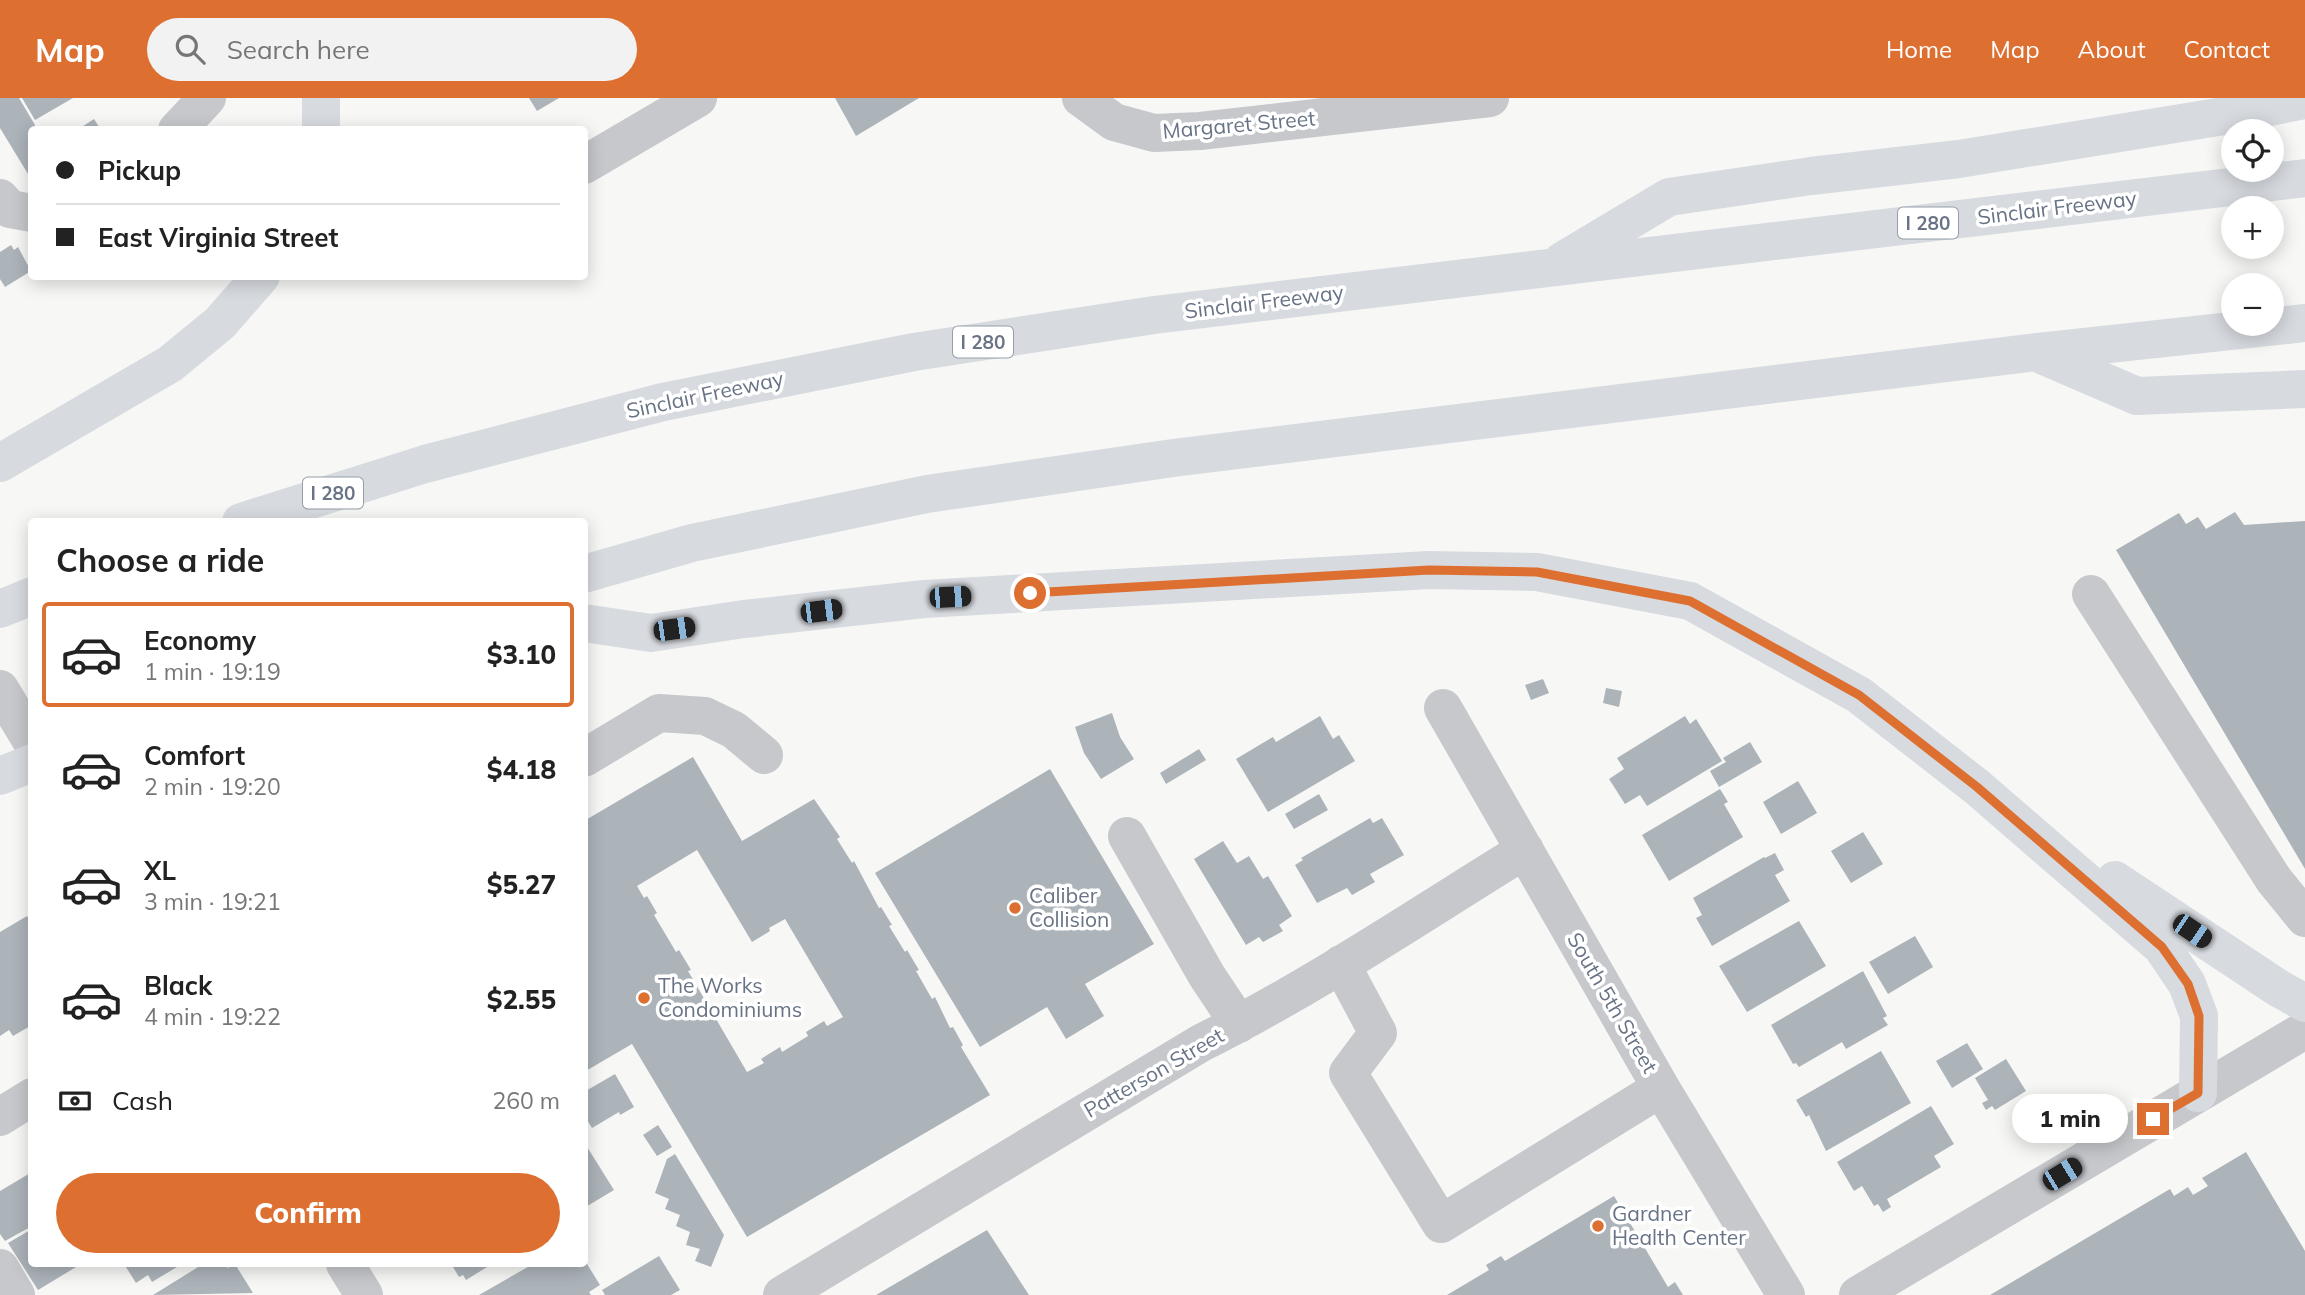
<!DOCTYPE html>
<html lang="en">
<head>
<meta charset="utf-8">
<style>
  :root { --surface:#fff; --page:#f2f2f2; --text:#222; --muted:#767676; --line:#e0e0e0; --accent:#dd6f30 }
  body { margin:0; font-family:Mulish,sans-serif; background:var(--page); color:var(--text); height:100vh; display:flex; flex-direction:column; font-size:26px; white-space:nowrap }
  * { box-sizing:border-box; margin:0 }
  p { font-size:23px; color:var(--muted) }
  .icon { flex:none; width:38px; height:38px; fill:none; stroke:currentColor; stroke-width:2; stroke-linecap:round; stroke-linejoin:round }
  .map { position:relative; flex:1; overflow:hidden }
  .details { position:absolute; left:28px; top:420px; width:560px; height:749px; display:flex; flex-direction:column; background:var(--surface); border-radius:7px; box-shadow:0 4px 18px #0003 }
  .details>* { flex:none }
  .hud { position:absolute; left:28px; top:28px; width:560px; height:154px; border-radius:7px; box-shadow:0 4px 18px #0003; display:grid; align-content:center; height:154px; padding:0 28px; background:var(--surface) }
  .controls { position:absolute; left:2221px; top:21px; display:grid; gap:14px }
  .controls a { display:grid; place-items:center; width:63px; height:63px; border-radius:50%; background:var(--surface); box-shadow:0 4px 18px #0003; font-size:35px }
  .end { position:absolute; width:32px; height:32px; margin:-16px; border:9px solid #dd6f30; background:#fff; box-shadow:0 0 0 4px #fff }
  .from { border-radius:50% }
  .bubble { position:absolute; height:49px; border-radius:24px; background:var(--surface); box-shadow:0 4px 18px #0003; font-size:23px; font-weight:800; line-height:49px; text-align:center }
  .car { position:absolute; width:21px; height:42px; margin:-21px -10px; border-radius:9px; box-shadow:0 0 5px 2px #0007; background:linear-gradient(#222 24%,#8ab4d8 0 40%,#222 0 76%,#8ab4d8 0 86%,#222 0) }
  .hud b { display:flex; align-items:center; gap:24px; height:66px; font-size:26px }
  .hud b+b { border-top:2px solid var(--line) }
  .hud i { width:18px; height:18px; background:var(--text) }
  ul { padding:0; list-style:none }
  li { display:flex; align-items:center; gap:21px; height:105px; margin:0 14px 10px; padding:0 14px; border:4px solid transparent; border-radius:7px }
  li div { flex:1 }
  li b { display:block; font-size:26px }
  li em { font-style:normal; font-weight:800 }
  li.current { border-color:var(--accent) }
  li>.icon { width:63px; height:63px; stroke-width:1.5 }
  h2 { padding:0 28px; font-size:32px; line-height:84px }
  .pay { display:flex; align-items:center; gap:18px; height:77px; padding:0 28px; font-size:26px }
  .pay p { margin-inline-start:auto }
  .cta { display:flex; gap:14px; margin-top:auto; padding:14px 28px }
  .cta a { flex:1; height:80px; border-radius:42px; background:var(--accent); color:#fff; font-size:28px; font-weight:800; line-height:80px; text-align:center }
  header { display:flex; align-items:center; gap:42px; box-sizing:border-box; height:98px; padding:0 35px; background:var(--accent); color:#fff }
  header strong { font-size:33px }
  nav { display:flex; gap:38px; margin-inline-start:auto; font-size:24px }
  .search { width:490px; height:63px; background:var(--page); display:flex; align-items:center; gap:18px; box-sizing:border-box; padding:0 24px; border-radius:38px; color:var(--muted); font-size:26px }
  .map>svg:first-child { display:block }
</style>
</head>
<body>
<header>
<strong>Map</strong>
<div class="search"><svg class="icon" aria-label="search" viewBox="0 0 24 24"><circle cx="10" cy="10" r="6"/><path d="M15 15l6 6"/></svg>Search here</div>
<nav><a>Home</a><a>Map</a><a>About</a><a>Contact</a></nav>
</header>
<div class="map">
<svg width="2305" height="1197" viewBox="0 0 2305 1197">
  <rect width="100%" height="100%" fill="#f7f8f5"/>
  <!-- building -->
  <path fill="#acb3b9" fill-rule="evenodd" d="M 0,0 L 19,0 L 35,27 L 36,32 L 32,32 L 32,75 L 28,76 L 0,30 Z
    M 22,0 L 73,0 L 35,22 Z
    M 529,0 L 559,0 L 537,13 Z
    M 835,0 L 919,0 L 856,38 Z
    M 94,21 L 101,32 L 77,32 Z
    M 11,147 L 14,152 L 18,149 L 31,173 L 5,189 L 0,181 L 0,154 Z
    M 2235,414 L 2244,427 L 2305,423 L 2305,771 L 2116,452 L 2179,415 L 2186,426 L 2198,419 L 2206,431 Z
    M 1543,581 L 1549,595 L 1531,602 L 1525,587 Z
    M 1606,590 L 1622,593 L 1619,609 L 1603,605 Z
    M 1112,615 L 1120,639 L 1134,661 L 1101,681 L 1084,655 L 1075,629 Z
    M 1320,618 L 1333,641 L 1339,637 L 1355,663 L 1268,714 L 1236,661 L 1273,639 L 1276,644 Z
    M 1685,618 L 1690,626 L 1696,621 L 1722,663 L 1647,708 L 1640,697 L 1625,706 L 1609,681 L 1624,671 L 1617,660 Z
    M 1750,644 L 1762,664 L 1719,689 L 1710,673 L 1726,664 L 1723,660 Z
    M 1199,651 L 1206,662 L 1166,686 L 1160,675 Z
    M 693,659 L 742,743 L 814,701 L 840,739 L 837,741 L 852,765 L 854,763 L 879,810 L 881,809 L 892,827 L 889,828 L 905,854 L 907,852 L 919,872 L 916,873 L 932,901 L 935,899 L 950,930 L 953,929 L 963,947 L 961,949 L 990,997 L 747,1139 L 632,946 L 584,974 L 584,723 ZM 697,752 L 752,844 L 770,833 L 769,830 L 785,821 L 843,919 L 827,928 L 824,923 L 806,934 L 808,938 L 782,954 L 780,949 L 761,961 L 764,965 L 747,974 L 688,873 L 691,872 L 679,852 L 676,854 L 654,817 L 657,815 L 647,798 L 644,800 L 637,788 Z
    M 1050,671 L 1154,846 L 1085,886 L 1104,918 L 1066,941 L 1047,909 L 980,949 L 875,775 Z
    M 1798,683 L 1817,715 L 1781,736 L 1763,704 Z
    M 1720,691 L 1728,704 L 1724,706 L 1743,739 L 1669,783 L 1642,737 Z
    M 1319,696 L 1328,712 L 1294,731 L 1285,716 Z
    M 1370,720 L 1373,725 L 1382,720 L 1404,757 L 1370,776 L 1375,784 L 1352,797 L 1347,790 L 1317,805 L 1295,767 L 1303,762 L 1301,760 Z
    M 1863,734 L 1883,766 L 1851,785 L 1831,753 Z
    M 1223,743 L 1237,765 L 1249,758 L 1263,781 L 1268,778 L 1292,818 L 1279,827 L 1283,833 L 1263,844 L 1259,839 L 1246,847 L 1194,761 Z
    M 1775,755 L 1784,772 L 1775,777 L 1790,803 L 1712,848 L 1696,820 L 1702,817 L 1693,800 L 1764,759 L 1765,760 Z
    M 27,818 L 32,825 L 32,927 L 13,938 L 9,932 L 0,938 L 0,834 Z
    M 1799,823 L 1826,868 L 1747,914 L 1719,868 Z
    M 1915,838 L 1933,869 L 1888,896 L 1869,864 Z
    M 1863,873 L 1887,918 L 1883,920 L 1888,927 L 1846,951 L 1842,944 L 1799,969 L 1796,965 L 1793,966 L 1771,927 Z
    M 1967,945 L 1983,971 L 1952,990 L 1936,963 Z
    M 1881,953 L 1911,1005 L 1826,1053 L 1809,1017 L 1806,1019 L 1796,1002 Z
    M 2006,961 L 2026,993 L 1995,1012 L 1992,1008 L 1986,1012 L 1982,1005 L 1988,1002 L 1975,980 Z
    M 615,976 L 634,1009 L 620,1017 L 619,1014 L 592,1030 L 584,1017 L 584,994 Z
    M 1931,1008 L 1954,1046 L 1934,1058 L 1941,1069 L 1887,1101 L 1891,1109 L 1883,1114 L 1878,1106 L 1874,1108 L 1862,1088 L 1854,1093 L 1837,1064 Z
    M 658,1027 L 672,1049 L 657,1058 L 643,1037 Z
    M 584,1044 L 614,1092 L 584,1110 Z
    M 2246,1054 L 2305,1153 L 2305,1197 L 1990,1197 L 2170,1091 L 2174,1098 L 2188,1089 L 2193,1097 L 2208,1088 L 2202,1080 Z
    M 675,1056 L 724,1137 L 711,1169 L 695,1163 L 700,1151 L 686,1147 L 690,1134 L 676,1128 L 680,1117 L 665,1111 L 669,1101 L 655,1095 L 667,1061 Z
    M 32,1074 L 32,1128 L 5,1143 L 0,1136 L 0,1093 Z
    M 1614,1098 L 1668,1189 L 1675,1184 L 1683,1197 L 1447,1197 L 1489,1172 L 1486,1167 L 1501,1158 L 1505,1163 Z
    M 32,1131 L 32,1166 L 81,1166 L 38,1192 L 8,1145 Z
    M 987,1132 L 1029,1197 L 876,1197 Z
    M 659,1158 L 680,1192 L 671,1197 L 605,1197 L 602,1192 Z
    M 584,1161 L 600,1187 L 589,1194 L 591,1197 L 479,1197 L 533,1166 L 584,1166 Z
    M 124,1166 L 182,1166 L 152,1184 L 148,1177 L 136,1185 Z
    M 203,1166 L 225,1166 L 228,1170 L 235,1166 L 253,1195 L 153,1197 Z
    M 458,1166 L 492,1166 L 466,1182 L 463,1177 L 459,1179 L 453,1169 Z"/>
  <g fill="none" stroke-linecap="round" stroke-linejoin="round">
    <!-- minor -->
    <path stroke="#c6c8cc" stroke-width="38" d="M 1081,0 L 1114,24 L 1154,35 L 1200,33 L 1490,0
      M 177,32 L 207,0
      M 584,67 L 698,0
      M 0,100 L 10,111 L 32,115
      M 2091,496 L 2274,782 L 2305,820
      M 0,591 L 32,644
      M 1443,610 L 1661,990 L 1786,1197
      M 584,660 L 659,615 L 705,618 L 734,632 L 764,657
      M 1127,738 L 1207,878 L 1239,926
      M 1341,866 L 1378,935 L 1348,975 L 1441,1126 L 1661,990
      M 0,1019 L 32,999
      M 345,1166 L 364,1197
      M 0,1170 L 16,1197
      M 782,1197 L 1201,945 C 1313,889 1418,818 1525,752
      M 1858,1197 L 2305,932"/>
    <!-- highway -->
    <path stroke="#d7dadf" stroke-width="38" d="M 321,32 L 321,0
      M 1562,163 L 1669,99 L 1811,78 L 1959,61 L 2218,19 L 2305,2
      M 2037,255 L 2137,298 L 2305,291
      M 0,365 L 170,266 L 220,225 L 261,178
      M 241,424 L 425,366 L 663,304 L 914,254 L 1154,217 L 2305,80
      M 584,476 L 692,445 L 927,396 L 1173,360 L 2036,254 L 2305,225
      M 0,511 L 32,498
      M 584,525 L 651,535 L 744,521 L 924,501 L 1429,472 L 1537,474 L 1690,503 L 1859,597 L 1977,689 L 2162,849 L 2187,886 L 2199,918 L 2198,995
      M 0,678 L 32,665
      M 2115,782 L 2278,890 L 2305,905"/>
  </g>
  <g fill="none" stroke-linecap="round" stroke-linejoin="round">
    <!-- route -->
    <path stroke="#dd6f30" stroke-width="9" d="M 1030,495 L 1429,472 L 1537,474 L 1690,503 L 1859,597 L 1977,689 L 2162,849 L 2188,886 L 2199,918 L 2198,995 L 2153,1021"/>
  </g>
  <!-- markers -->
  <g fill="#dd6f30" stroke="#fff" stroke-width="2.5">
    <circle cx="1015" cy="810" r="7"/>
    <circle cx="644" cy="900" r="7"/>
    <circle cx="1598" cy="1128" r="7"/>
  </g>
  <g text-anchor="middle" stroke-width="7" stroke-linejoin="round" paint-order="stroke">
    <!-- shield labels -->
    <g fill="#fff" stroke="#959eaa" stroke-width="2">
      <rect x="1898" y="109.5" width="60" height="31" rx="5"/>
      <rect x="953" y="228.5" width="60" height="31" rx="5"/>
      <rect x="303" y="379.5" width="60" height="31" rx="5"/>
    </g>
    <g font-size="19" font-weight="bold" fill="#687485">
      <text x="1928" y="132">I 280</text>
      <text x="983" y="251">I 280</text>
      <text x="333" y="402">I 280</text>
    </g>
    <!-- street labels -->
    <g font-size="21" fill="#687485" stroke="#fff">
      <text transform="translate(1239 27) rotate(-5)" y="7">Margaret Street</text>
      <text transform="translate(2057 110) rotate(-7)" y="7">Sinclair Freeway</text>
      <text transform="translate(1264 204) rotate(-7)" y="7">Sinclair Freeway</text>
      <text transform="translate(705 297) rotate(-12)" y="7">Sinclair Freeway</text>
      <text transform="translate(1612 905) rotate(60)" y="7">South 5th Street</text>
      <text transform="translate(1154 975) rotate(-30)" y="7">Patterson Street</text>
    </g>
    <!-- poi labels -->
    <g font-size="21" fill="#687485" stroke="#fff" text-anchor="start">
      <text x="1029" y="805">Caliber<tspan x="1029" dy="24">Collision</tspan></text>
      <text x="658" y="895">The Works<tspan x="658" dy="24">Condominiums</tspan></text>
      <text x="1612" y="1123">Gardner<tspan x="1612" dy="24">Health Center</tspan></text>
    </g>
  </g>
</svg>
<div class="controls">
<a><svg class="icon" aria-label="locate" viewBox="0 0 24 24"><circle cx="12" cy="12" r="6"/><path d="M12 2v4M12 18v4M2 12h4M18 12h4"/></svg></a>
<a>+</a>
<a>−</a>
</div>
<i class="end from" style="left:1030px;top:495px"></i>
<i class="end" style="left:2153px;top:1021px"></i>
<div class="bubble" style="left:2012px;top:996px;width:116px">1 min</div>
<i class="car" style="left:950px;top:499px;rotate:87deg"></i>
<i class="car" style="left:821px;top:513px;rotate:83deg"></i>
<i class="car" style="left:674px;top:531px;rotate:82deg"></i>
<i class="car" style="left:2192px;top:833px;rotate:124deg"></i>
<i class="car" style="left:2062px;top:1076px;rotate:59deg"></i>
<div class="hud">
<b><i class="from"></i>Pickup</b>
<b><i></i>East Virginia Street</b>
</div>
<section class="details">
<h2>Choose a ride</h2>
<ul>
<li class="current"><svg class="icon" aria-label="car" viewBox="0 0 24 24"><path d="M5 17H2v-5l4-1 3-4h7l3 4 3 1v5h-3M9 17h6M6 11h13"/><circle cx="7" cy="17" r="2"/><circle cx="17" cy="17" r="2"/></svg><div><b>Economy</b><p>1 min · 19:19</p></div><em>$3.10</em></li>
<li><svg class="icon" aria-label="car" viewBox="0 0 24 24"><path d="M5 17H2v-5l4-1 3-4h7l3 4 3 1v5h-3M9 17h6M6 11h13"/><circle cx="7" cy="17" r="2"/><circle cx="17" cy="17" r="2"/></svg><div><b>Comfort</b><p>2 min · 19:20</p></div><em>$4.18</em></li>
<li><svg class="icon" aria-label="car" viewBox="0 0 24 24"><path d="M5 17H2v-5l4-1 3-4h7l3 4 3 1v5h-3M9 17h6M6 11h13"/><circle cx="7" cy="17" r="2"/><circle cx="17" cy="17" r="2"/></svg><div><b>XL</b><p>3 min · 19:21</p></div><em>$5.27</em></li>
<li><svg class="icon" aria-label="car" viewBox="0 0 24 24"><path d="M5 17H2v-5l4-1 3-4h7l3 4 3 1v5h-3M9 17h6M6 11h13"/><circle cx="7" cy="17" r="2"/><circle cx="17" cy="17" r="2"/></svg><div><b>Black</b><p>4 min · 19:22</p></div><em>$2.55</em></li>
</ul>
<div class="pay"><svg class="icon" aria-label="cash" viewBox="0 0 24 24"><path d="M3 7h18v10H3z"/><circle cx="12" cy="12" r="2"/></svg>Cash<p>260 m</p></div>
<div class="cta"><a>Confirm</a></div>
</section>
</div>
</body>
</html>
